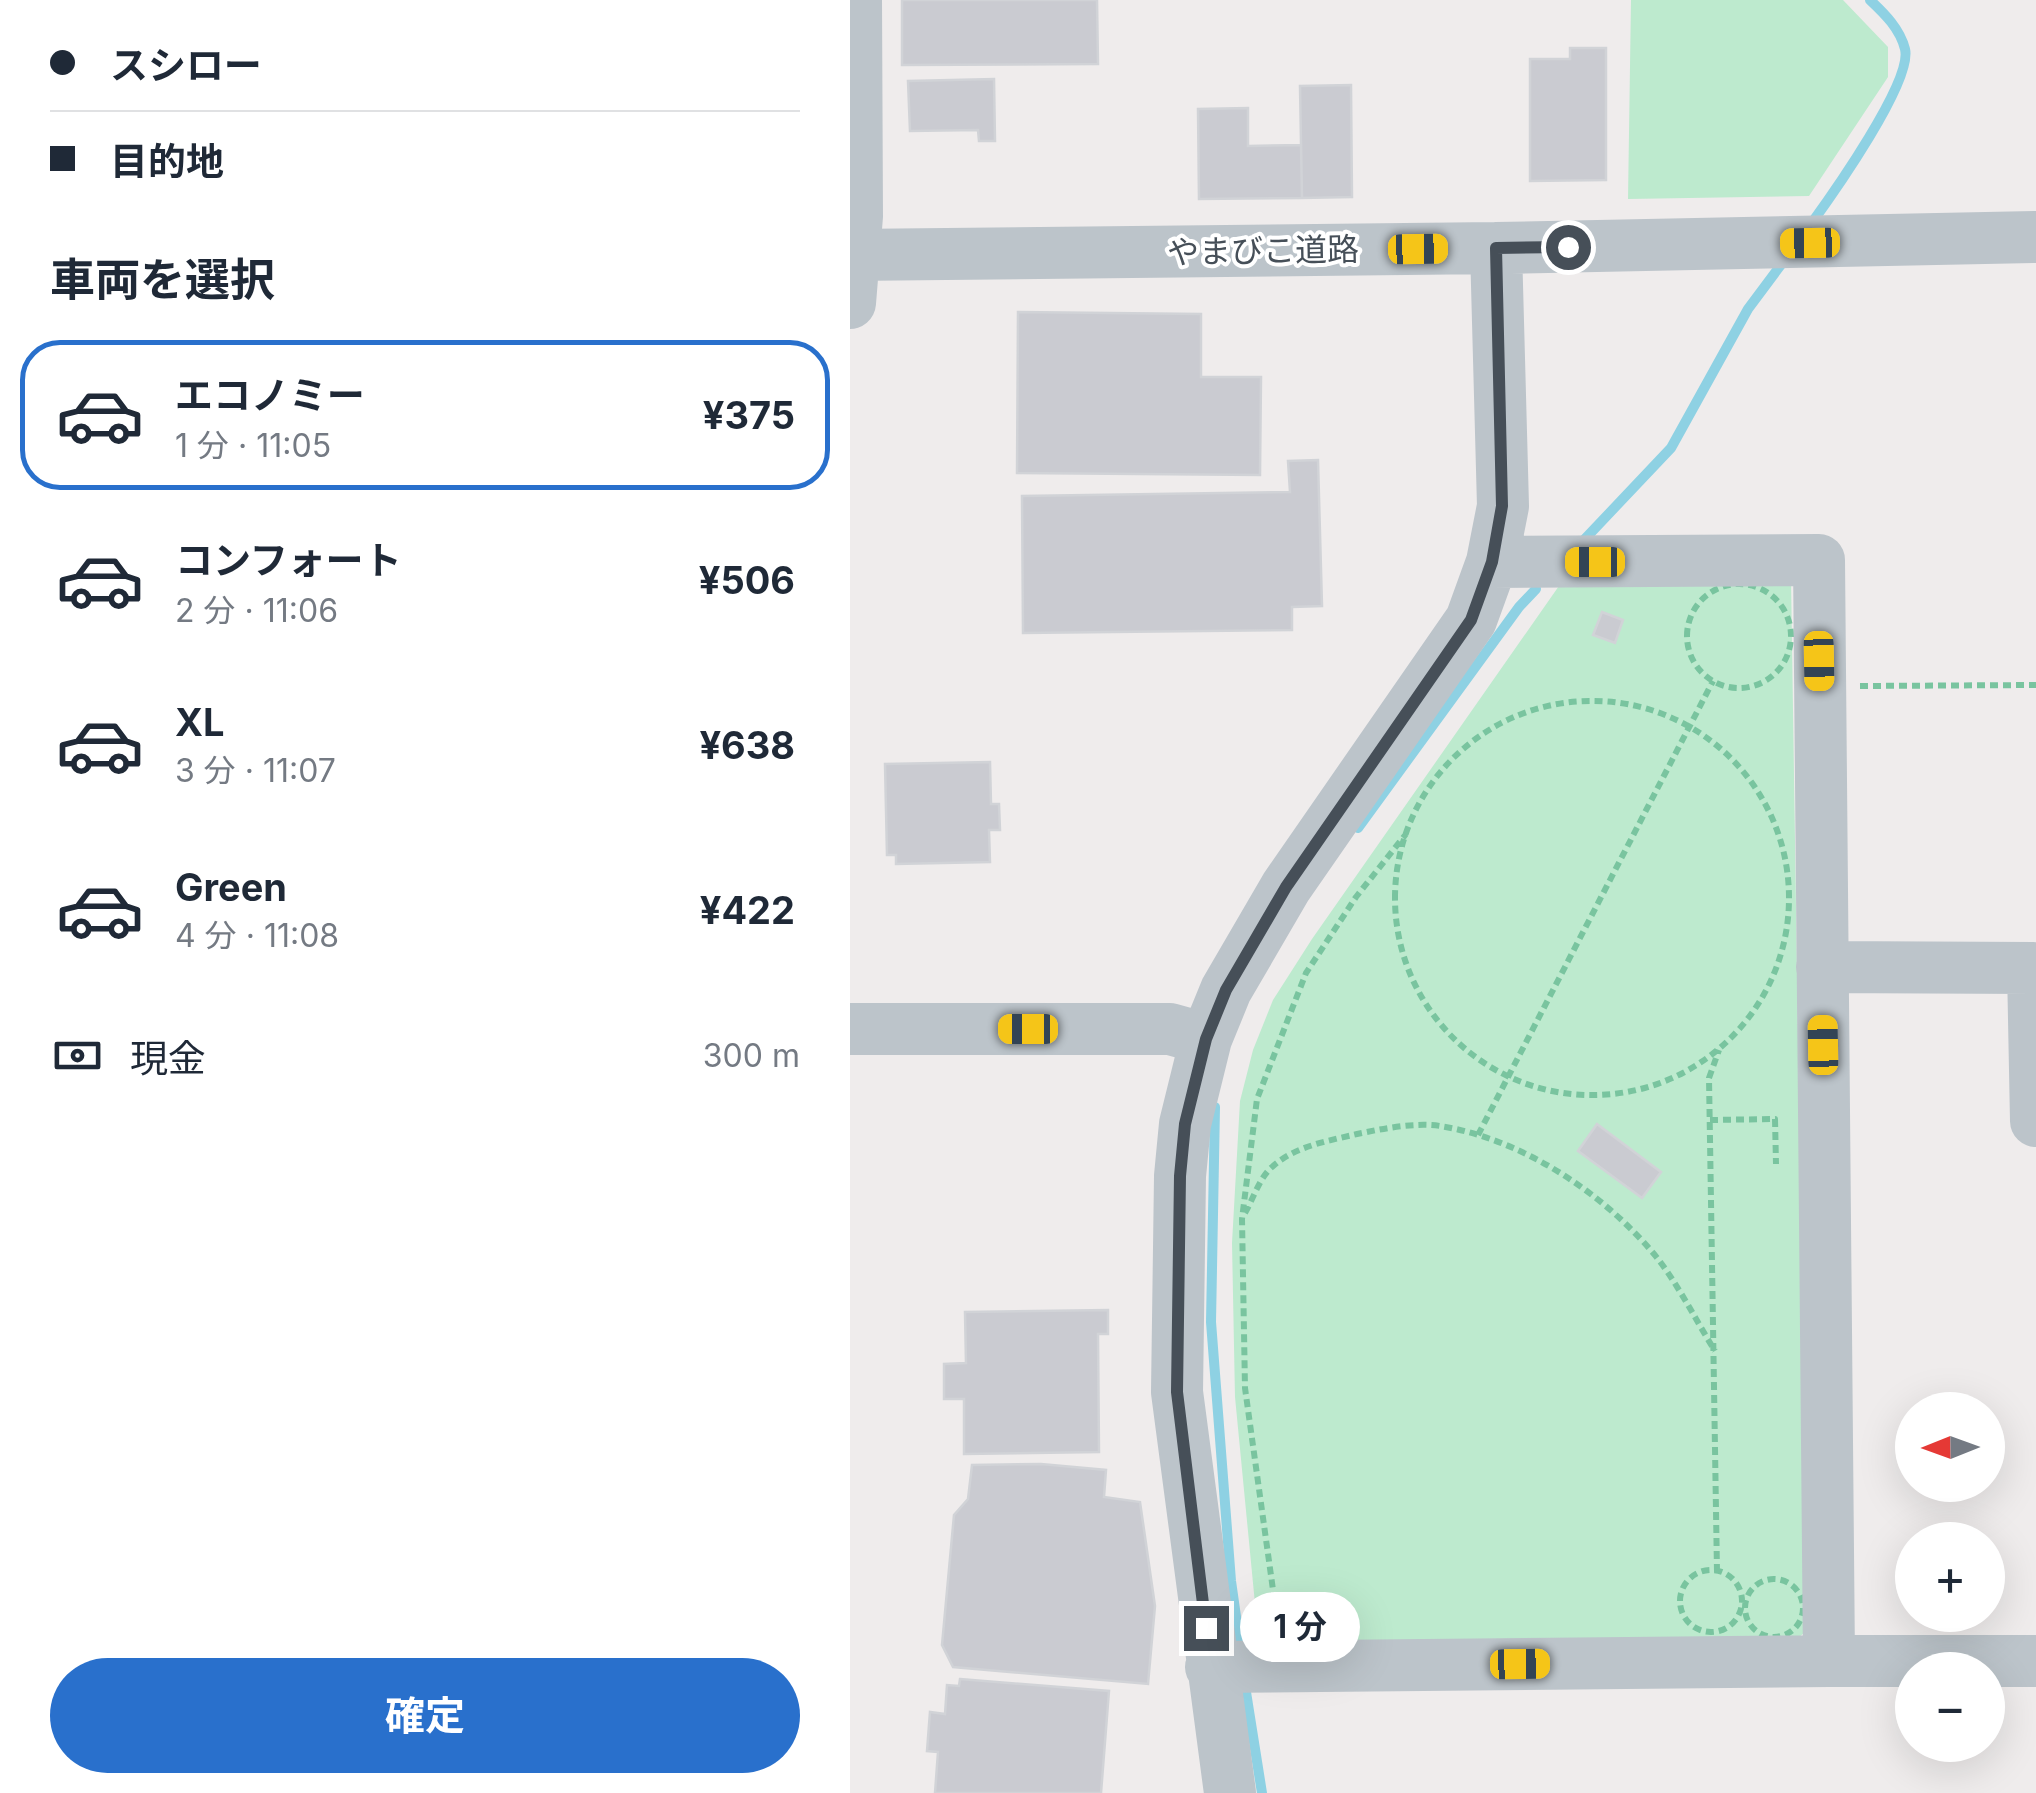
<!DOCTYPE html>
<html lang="ja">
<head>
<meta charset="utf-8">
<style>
  :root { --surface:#fff; --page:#f6f6f7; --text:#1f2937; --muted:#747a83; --line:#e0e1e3; --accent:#2970cc }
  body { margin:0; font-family:Inter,"Noto Sans JP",sans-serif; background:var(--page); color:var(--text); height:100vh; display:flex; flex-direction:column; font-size:38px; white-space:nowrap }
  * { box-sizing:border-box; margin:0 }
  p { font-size:32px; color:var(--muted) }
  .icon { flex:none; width:55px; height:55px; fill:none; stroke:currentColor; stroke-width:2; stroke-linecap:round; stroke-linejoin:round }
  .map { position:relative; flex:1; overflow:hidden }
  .panel { display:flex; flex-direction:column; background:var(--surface); width:850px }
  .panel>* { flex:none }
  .hud { display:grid; align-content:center; height:220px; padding:0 50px; background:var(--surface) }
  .needle { width:65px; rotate:269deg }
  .buttons { position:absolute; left:1045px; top:1392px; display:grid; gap:20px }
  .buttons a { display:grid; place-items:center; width:110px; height:110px; border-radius:50%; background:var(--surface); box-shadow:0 10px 40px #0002; font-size:50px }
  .end { position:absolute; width:45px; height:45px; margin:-22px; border:12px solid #464f58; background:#fff; box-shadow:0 0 0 5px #fff }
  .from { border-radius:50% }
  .bubble { position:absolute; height:70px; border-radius:35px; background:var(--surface); box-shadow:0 10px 40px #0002; font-size:32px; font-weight:700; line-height:70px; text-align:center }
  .car { position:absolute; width:30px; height:60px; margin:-30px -15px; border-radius:12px; box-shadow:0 0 8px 2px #0007; background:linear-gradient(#f5c518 24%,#345 0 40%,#f5c518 0 76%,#345 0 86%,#f5c518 0) }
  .hud b { display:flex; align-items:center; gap:35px; height:95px; font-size:38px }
  .hud b+b { border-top:2px solid var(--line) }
  .hud i { width:25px; height:25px; background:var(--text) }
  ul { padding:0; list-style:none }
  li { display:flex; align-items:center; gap:30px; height:150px; margin:0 20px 15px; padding:0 30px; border:5px solid transparent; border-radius:40px }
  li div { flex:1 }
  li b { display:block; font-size:38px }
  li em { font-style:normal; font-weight:700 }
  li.active { border-color:var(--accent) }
  li>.icon { width:90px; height:90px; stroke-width:1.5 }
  h2 { padding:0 50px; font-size:45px; line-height:120px }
  .pay { display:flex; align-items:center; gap:25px; height:110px; padding:0 50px; font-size:38px }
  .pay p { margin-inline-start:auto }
  .button { display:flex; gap:20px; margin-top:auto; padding:20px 50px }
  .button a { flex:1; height:115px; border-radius:60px; background:var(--accent); color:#fff; font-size:40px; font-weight:700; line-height:115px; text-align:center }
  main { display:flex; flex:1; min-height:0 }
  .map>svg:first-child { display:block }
</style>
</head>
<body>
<main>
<section class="panel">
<div class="hud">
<b><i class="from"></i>スシロー</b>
<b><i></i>目的地</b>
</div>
<h2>車両を選択</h2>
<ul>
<li class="active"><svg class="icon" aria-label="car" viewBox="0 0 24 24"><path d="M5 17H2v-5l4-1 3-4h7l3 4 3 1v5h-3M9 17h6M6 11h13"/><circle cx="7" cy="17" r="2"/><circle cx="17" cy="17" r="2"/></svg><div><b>エコノミー</b><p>1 分 · 11:05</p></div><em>¥375</em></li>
<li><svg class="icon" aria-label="car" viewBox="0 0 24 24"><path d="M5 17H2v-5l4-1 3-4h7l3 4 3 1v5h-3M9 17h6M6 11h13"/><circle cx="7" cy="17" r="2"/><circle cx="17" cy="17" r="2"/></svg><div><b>コンフォート</b><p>2 分 · 11:06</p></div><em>¥506</em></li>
<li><svg class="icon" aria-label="car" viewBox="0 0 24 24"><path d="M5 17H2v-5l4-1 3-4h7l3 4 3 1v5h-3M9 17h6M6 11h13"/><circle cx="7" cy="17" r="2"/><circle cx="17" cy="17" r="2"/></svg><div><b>XL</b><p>3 分 · 11:07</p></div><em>¥638</em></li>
<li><svg class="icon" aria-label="car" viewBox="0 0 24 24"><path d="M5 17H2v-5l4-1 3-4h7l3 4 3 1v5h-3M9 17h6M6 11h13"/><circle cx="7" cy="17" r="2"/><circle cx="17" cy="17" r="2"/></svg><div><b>Green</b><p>4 分 · 11:08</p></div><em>¥422</em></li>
</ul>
<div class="pay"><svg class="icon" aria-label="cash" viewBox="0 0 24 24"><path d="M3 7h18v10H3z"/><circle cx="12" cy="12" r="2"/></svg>現金<p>300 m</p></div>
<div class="button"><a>確定</a></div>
</section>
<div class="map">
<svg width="1186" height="1793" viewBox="0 0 1186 1793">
  <rect width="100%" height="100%" fill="#efecec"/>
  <!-- green -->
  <path fill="#bdeace" d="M 781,0 L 993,0 L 1038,47 L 1038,77 L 959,196 L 778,199 Z
    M 941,578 L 957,1630 L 945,1641 L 409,1645 L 385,1397 L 382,1243 L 390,1101 L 403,1050 L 423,1000 L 462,939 L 711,583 Z"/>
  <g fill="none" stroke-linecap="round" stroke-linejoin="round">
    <!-- stream -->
    <path stroke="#8ed1e3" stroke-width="10" d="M 961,224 C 982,195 1063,81 1055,49 C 1050,29 1035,14 1020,0
      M 732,542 L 821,448 L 898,309 L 936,258
      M 508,828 L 669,607 L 686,589
      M 365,1107 L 361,1322 L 381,1581 L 390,1645
      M 396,1692 L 412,1793"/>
  </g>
  <!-- building -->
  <path fill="#cacbd1" stroke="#d1d3d7" stroke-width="2.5" d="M 52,0 L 247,0 L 248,64 L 52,65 Z
    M 720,48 L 756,48 L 756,180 L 680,181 L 680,59 L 720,59 Z
    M 144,79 L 145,141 L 129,141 L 128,130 L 60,131 L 58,81 Z
    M 501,85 L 502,197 L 452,198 L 450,86 Z
    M 398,108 L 398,146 L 451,145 L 452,198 L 349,199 L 348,109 Z
    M 168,312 L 351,314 L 351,377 L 411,377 L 410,475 L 167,473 Z
    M 468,460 L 472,606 L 442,607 L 442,630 L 173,633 L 172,496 L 440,492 L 438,461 Z
    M 752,612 L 773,620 L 765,643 L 743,635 Z
    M 140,762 L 141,804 L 149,804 L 150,830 L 139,830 L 140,862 L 46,864 L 46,855 L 37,855 L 35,764 Z
    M 747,1124 L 811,1172 L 792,1198 L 728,1151 Z
    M 258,1310 L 258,1334 L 248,1334 L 249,1452 L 114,1454 L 114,1399 L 94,1399 L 94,1364 L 116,1363 L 115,1312 Z
    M 191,1464 L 256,1470 L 254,1497 L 290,1502 L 305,1606 L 298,1684 L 103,1667 L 92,1645 L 104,1515 L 118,1499 L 122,1465 Z
    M 110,1679 L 259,1691 L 251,1793 L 85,1793 L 88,1752 L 77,1751 L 80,1712 L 95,1714 L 97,1685 L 109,1686 Z"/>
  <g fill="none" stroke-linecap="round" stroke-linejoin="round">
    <!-- path -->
    <path stroke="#79c49f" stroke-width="6" stroke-dasharray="8 5" stroke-linecap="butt" d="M837 636a52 52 0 1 1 104 0a52 52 0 1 1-104 0Z
      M 1010,686 L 1186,685
      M545 898a197 197 0 1 1 394 0a197 197 0 1 1-394 0Z
      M 860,1120 L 925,1119 L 926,1164
      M 628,1135 L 863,681
      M 395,1213 C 403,1199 410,1177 422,1167 C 445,1146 478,1141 507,1134 C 531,1129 565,1122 590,1126 C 671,1139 751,1191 804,1254 C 827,1282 845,1319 865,1351
      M830 1601a31 31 0 1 1 62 0a31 31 0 1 1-62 0Z
      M 867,1572 L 859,1078 L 869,1050
      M895 1608a29 29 0 1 1 58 0a29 29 0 1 1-58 0Z
      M 428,1626 L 395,1388 L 392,1219 L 407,1099 L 456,973 L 506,897 L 556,834"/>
    <!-- minor -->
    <path stroke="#bcc4ca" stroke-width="52" d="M 0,255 L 646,248 L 1186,237
      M 0,303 L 7,216 L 6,0
      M 972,967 L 1183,968 L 1186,1121
      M 0,1029 L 320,1029 L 356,1039
      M 979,1661 L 1186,1661
      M 361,1667 L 979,1661 L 969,560 L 642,562
      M 380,1793 L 327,1392 L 330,1176 L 335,1124 L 356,1039 L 376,990 L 436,887 L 621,620 L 642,562 L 653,506 L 646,248"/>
  </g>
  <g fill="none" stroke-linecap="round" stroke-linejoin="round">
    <!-- route -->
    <path stroke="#464f58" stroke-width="12" d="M 356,1628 L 327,1392 L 330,1176 L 335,1124 L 356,1039 L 376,990 L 436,887 L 621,620 L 642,562 L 652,506 L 646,248 L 718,247"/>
  </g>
  <g text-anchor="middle" stroke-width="8" stroke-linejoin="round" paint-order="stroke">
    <!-- street labels -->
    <g font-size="32" fill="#464f58" stroke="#fff">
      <text transform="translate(413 251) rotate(-1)" y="11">やまびこ道路</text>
    </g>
  </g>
</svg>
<div class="buttons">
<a><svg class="needle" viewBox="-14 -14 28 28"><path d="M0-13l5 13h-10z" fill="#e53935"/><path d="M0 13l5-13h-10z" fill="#747a83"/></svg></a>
<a>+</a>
<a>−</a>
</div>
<i class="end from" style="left:718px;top:247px"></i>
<i class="end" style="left:356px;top:1628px"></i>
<div class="bubble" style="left:390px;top:1592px;width:120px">1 分</div>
<i class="car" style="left:960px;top:243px;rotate:269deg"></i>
<i class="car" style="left:568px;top:249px;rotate:89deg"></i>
<i class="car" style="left:745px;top:562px;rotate:270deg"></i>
<i class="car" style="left:969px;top:661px;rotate:179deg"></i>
<i class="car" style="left:178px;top:1029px;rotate:270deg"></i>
<i class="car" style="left:973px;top:1045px;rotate:359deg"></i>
<i class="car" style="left:670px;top:1664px;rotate:89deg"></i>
</div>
</main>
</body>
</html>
